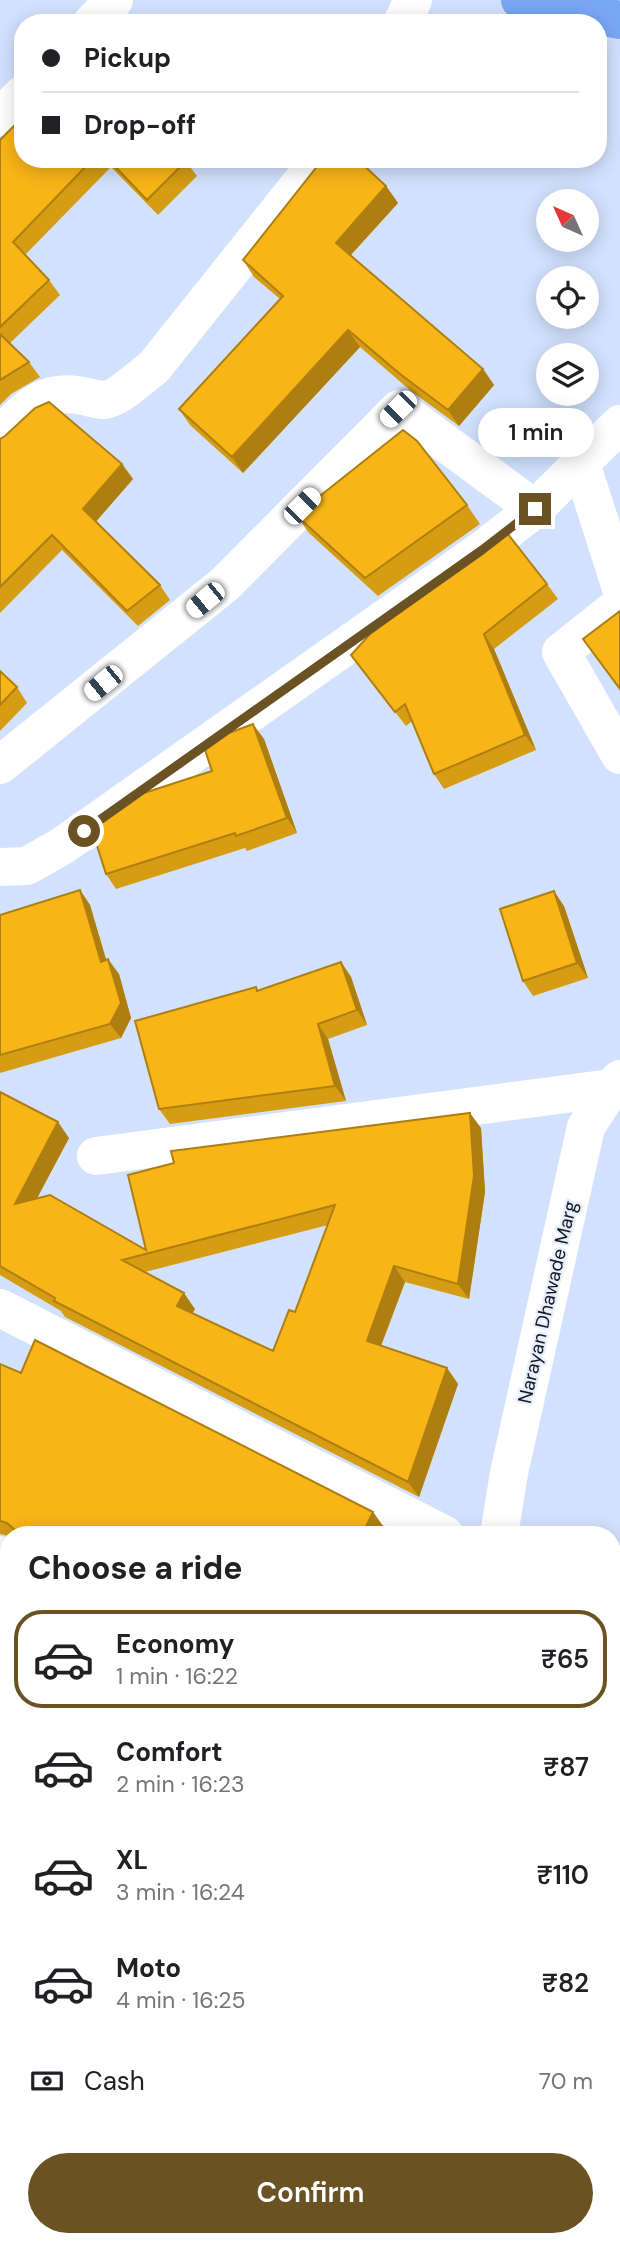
<!DOCTYPE html>
<html lang="en">
<head>
<meta charset="utf-8">
<style>
  :root { --surface:#fff; --page:#f6f6f6; --text:#202124; --muted:#757577; --line:#e0e0e0; --accent:#6b5223 }
  body { margin:0; font-family:"DM Sans",sans-serif; background:var(--page); color:var(--text); height:100vh; display:flex; flex-direction:column; font-size:26px; white-space:nowrap }
  * { box-sizing:border-box; margin:0 }
  p { font-size:23px; color:var(--muted) }
  .icon { flex:none; width:38px; height:38px; fill:none; stroke:currentColor; stroke-width:2; stroke-linecap:round; stroke-linejoin:round }
  .map { position:relative; flex:1; overflow:hidden }
  .side { position:absolute; left:0px; top:1526px; width:621px; height:721px; display:flex; flex-direction:column; background:var(--surface); border-radius:28px 28px 0 0; box-shadow:0 4px 18px #0003 }
  .side>* { flex:none }
  .hud { position:absolute; left:14px; top:14px; width:593px; height:154px; border-radius:28px; box-shadow:0 4px 18px #0003; display:grid; align-content:center; height:154px; padding:0 28px; background:var(--surface) }
  .needle { width:46px; rotate:315deg }
  .tools { position:absolute; left:536px; top:189px; display:grid; gap:14px }
  .tools a { display:grid; place-items:center; width:63px; height:63px; border-radius:50%; background:var(--surface); box-shadow:0 4px 18px #0003; font-size:35px }
  .end { position:absolute; width:32px; height:32px; margin:-16px; border:9px solid #6b5223; background:#fff; box-shadow:0 0 0 4px #fff }
  .from { border-radius:50% }
  .bubble { position:absolute; height:49px; border-radius:24px; background:var(--surface); box-shadow:0 4px 18px #0003; font-size:23px; font-weight:600; line-height:49px; text-align:center }
  .car { position:absolute; width:21px; height:42px; margin:-21px -10px; border-radius:9px; box-shadow:0 0 5px 2px #0007; background:linear-gradient(#fff 24%,#345 0 40%,#fff 0 76%,#345 0 86%,#fff 0) }
  .hud b { display:flex; align-items:center; gap:24px; height:66px; font-size:26px }
  .hud b+b { border-top:2px solid var(--line) }
  .hud i { width:18px; height:18px; background:var(--text) }
  ul { padding:0; list-style:none }
  li { display:flex; align-items:center; gap:21px; height:98px; margin:0 14px 10px; padding:0 14px; border:4px solid transparent; border-radius:28px }
  li div { flex:1 }
  li b { display:block; font-size:26px }
  li em { font-style:normal; font-weight:600 }
  li.active { border-color:var(--accent) }
  li>.icon { width:63px; height:63px; stroke-width:1.5 }
  h2 { padding:0 28px; font-size:32px; line-height:84px }
  .pay { display:flex; align-items:center; gap:18px; height:77px; padding:0 28px; font-size:26px }
  .pay p { margin-inline-start:auto }
  .action { display:flex; gap:14px; margin-top:auto; padding:14px 28px }
  .action a { flex:1; height:80px; border-radius:42px; background:var(--accent); color:#fff; font-size:28px; font-weight:600; line-height:80px; text-align:center }
  .map>svg:first-child { display:block }
</style>
</head>
<body>
<div class="map">
<svg width="620" height="2247" viewBox="0 0 620 2247">
  <rect width="100%" height="100%" fill="#d2e2fe"/>
  <g fill="none" stroke-linecap="round" stroke-linejoin="round">
    <!-- minor -->
    <path stroke="#fff" stroke-width="38" d="M 92,23 L 114,0
      M 402,23 L 413,0
      M 0,117 L 23,94
      M 0,436 C 24,412 39,390 77,395 C 86,396 96,400 104,400 C 118,399 142,376 154,367 L 320,159
      M 581,463 L 620,585
      M 620,605 L 561,652 L 620,755
      M 0,765 L 225,584 L 399,409 L 535,509
      M 0,867 L 27,866 L 62,846 L 482,550 L 535,509 L 620,424
      M 96,1156 L 611,1088
      M 0,1308 L 445,1535
      M 499,1535 L 509,1473 L 586,1127 L 611,1088 L 620,1079
      M 0,1555 L 9,1559
      M 0,1808 L 9,1812
      M 0,2157 L 9,2161
      M 163,2238 L 180,2247
      M 450,2247 L 450,2238"/>
    <!-- highway -->
    <path stroke="#7aa7f4" stroke-width="38" d="M 520,0 L 620,20"/>
  </g>
  <!-- wall -->
  <path fill="#d59c14" fill-rule="evenodd" d="M 0,140 L 23,159 L 184,159 L 197,176 L 158,215 L 111,167 L 25,255 L 49,280 L 60,295 L 10,343 L 29,362 L 40,377 L 11,394 L 0,405 Z
    M 386,186 L 398,203 L 351,255 L 483,369 L 494,385 L 459,426 L 411,391 L 360,347 L 243,473 L 190,425 L 179,409 L 280,299 L 254,277 L 243,260 Z
    M 0,439 L 122,464 L 133,479 L 96,521 L 160,585 L 170,600 L 138,626 L 62,550 L 0,613 Z
    M 467,505 L 480,524 L 378,596 L 309,533 L 296,515 Z
    M 547,584 L 558,599 L 494,649 L 536,750 L 444,789 L 434,774 L 412,721 L 406,726 L 351,655 Z
    M 0,671 L 17,687 L 27,703 L 0,731 Z
    M 264,739 L 297,833 L 247,851 L 245,848 L 116,889 L 106,874 Z
    M 80,890 L 90,905 L 106,960 L 119,974 L 131,1018 L 121,1038 L 0,1073 L 0,915 Z
    M 564,906 L 588,978 L 533,996 L 523,981 Z
    M 341,962 L 351,977 L 367,1025 L 328,1039 L 346,1101 L 170,1124 L 159,1109 L 258,990 Z
    M 0,1092 L 69,1138 L 37,1198 L 146,1250 L 481,1128 L 485,1192 L 469,1299 L 405,1282 L 381,1346 L 447,1368 L 458,1384 L 419,1497 L 65,1317 L 61,1311 L 0,1275 ZM 328,1225 L 295,1312 L 273,1351 L 192,1313 L 195,1309 L 145,1272 Z
    M 0,1364 L 373,1512 L 385,1529 L 382,1535 L 9,1535 L 9,1536 L 0,1534 Z
    M 9,1560 L 9,1788 L 0,1787 L 0,1564 Z
    M 9,1813 L 9,2137 L 0,2136 L 0,1817 Z"/>
  <!-- shaded-wall -->
  <path fill="#ae7f10" d="M 386,186 L 398,203 L 347,259 L 336,243 Z
    M 348,330 L 360,347 L 243,473 L 232,457 Z
    M 483,369 L 494,385 L 459,426 L 448,410 Z
    M 122,464 L 133,479 L 94,524 L 83,509 Z
    M 484,634 L 494,649 L 536,750 L 525,735 Z
    M 253,724 L 264,739 L 297,833 L 287,818 Z
    M 80,890 L 90,905 L 111,976 L 101,962 Z
    M 554,891 L 564,906 L 588,978 L 577,963 Z
    M 108,959 L 119,974 L 131,1018 L 121,1038 L 110,1024 Z
    M 341,962 L 351,977 L 367,1025 L 357,1010 Z
    M 318,1024 L 328,1039 L 346,1101 L 335,1086 Z
    M 470,1113 L 481,1128 L 485,1192 L 469,1299 L 458,1284 Z
    M 58,1122 L 69,1138 L 26,1219 L 15,1204 Z
    M 394,1266 L 405,1282 L 377,1356 L 367,1341 Z
    M 184,1293 L 195,1309 L 188,1322 L 177,1306 Z
    M 447,1368 L 458,1384 L 419,1497 L 408,1482 Z
    M 373,1512 L 385,1529 L 382,1535 L 362,1535 Z"/>
  <!-- building -->
  <path fill="#f8b517" stroke="#ae7f10" stroke-width="2" fill-rule="evenodd" d="M 23,117 L 23,159 L 93,159 L 13,242 L 49,280 L 0,327 L 0,140 Z
    M 108,159 L 184,159 L 186,161 L 147,200 Z
    M 323,159 L 357,159 L 386,186 L 336,243 L 483,369 L 448,410 L 400,374 L 348,330 L 232,457 L 179,409 L 283,296 L 243,260 Z
    M 0,334 L 29,362 L 0,380 Z
    M 49,402 L 122,464 L 83,509 L 160,585 L 127,611 L 52,535 L 0,587 L 0,439 L 5,436 L 35,408 Z
    M 403,430 L 417,441 L 467,505 L 365,578 L 296,515 Z
    M 508,534 L 547,584 L 484,634 L 525,735 L 434,774 L 405,704 L 395,712 L 351,655 L 370,634 Z
    M 620,611 L 620,689 L 583,639 Z
    M 0,671 L 17,687 L 0,705 Z
    M 253,724 L 287,818 L 236,836 L 235,833 L 106,874 L 92,830 L 144,793 L 212,771 L 205,750 L 229,733 Z
    M 80,890 L 101,962 L 108,959 L 121,1003 L 110,1024 L 0,1055 L 0,915 Z
    M 554,891 L 577,963 L 523,981 L 500,909 Z
    M 341,962 L 357,1010 L 318,1024 L 335,1086 L 159,1109 L 135,1021 L 256,987 L 257,991 Z
    M 0,1092 L 58,1122 L 15,1204 L 50,1195 L 146,1250 L 128,1175 L 174,1163 L 171,1151 L 470,1113 L 474,1176 L 458,1284 L 394,1266 L 367,1341 L 447,1368 L 408,1482 L 54,1301 L 55,1298 L 0,1266 ZM 335,1205 L 295,1312 L 289,1310 L 273,1351 L 177,1306 L 184,1293 L 122,1260 Z
    M 35,1340 L 373,1512 L 362,1535 L 17,1535 L 15,1530 L 7,1523 L 0,1521 L 0,1364 L 21,1373 Z
    M 9,1560 L 9,1778 L 0,1773 L 0,1564 Z
    M 9,1813 L 9,2127 L 0,2122 L 0,1817 Z
    M 9,2162 L 9,2238 L 139,2238 L 153,2247 L 0,2247 L 0,2166 Z"/>
  <g fill="none" stroke-linecap="round" stroke-linejoin="round">
    <!-- route -->
    <path stroke="#6b5223" stroke-width="9" d="M 84,831 L 482,550 L 535,509"/>
  </g>
  <g text-anchor="middle" stroke-width="5" stroke-linejoin="round" paint-order="stroke">
    <!-- street labels -->
    <g font-size="19" fill="#111a2a" stroke="#e9eff8">
      <text transform="translate(547 1302) rotate(-77)" y="7">Narayan Dhawade Marg</text>
    </g>
  </g>
</svg>
<div class="tools">
<a><svg class="needle" viewBox="-14 -14 28 28"><path d="M0-13l5 13h-10z" fill="#e53935"/><path d="M0 13l5-13h-10z" fill="#757577"/></svg></a>
<a><svg class="icon" aria-label="locate" viewBox="0 0 24 24"><circle cx="12" cy="12" r="6"/><path d="M12 2v4M12 18v4M2 12h4M18 12h4"/></svg></a>
<a><svg class="icon" aria-label="layers" viewBox="0 0 24 24"><path d="M12 4l9 5-9 5-9-5zM3 14l9 5 9-5"/></svg></a>
</div>
<i class="end from" style="left:84px;top:831px"></i>
<i class="end" style="left:535px;top:509px"></i>
<div class="bubble" style="left:478px;top:408px;width:116px">1 min</div>
<i class="car" style="left:398px;top:409px;rotate:225deg"></i>
<i class="car" style="left:302px;top:506px;rotate:45deg"></i>
<i class="car" style="left:205px;top:600px;rotate:231deg"></i>
<i class="car" style="left:103px;top:683px;rotate:231deg"></i>
<div class="hud">
<b><i class="from"></i>Pickup</b>
<b><i></i>Drop-off</b>
</div>
<section class="side">
<h2>Choose a ride</h2>
<ul>
<li class="active"><svg class="icon" aria-label="car" viewBox="0 0 24 24"><path d="M5 17H2v-5l4-1 3-4h7l3 4 3 1v5h-3M9 17h6M6 11h13"/><circle cx="7" cy="17" r="2"/><circle cx="17" cy="17" r="2"/></svg><div><b>Economy</b><p>1 min · 16:22</p></div><em>₹65</em></li>
<li><svg class="icon" aria-label="car" viewBox="0 0 24 24"><path d="M5 17H2v-5l4-1 3-4h7l3 4 3 1v5h-3M9 17h6M6 11h13"/><circle cx="7" cy="17" r="2"/><circle cx="17" cy="17" r="2"/></svg><div><b>Comfort</b><p>2 min · 16:23</p></div><em>₹87</em></li>
<li><svg class="icon" aria-label="car" viewBox="0 0 24 24"><path d="M5 17H2v-5l4-1 3-4h7l3 4 3 1v5h-3M9 17h6M6 11h13"/><circle cx="7" cy="17" r="2"/><circle cx="17" cy="17" r="2"/></svg><div><b>XL</b><p>3 min · 16:24</p></div><em>₹110</em></li>
<li><svg class="icon" aria-label="car" viewBox="0 0 24 24"><path d="M5 17H2v-5l4-1 3-4h7l3 4 3 1v5h-3M9 17h6M6 11h13"/><circle cx="7" cy="17" r="2"/><circle cx="17" cy="17" r="2"/></svg><div><b>Moto</b><p>4 min · 16:25</p></div><em>₹82</em></li>
</ul>
<div class="pay"><svg class="icon" aria-label="cash" viewBox="0 0 24 24"><path d="M3 7h18v10H3z"/><circle cx="12" cy="12" r="2"/></svg>Cash<p>70 m</p></div>
<div class="action"><a>Confirm</a></div>
</section>
</div>
</body>
</html>
